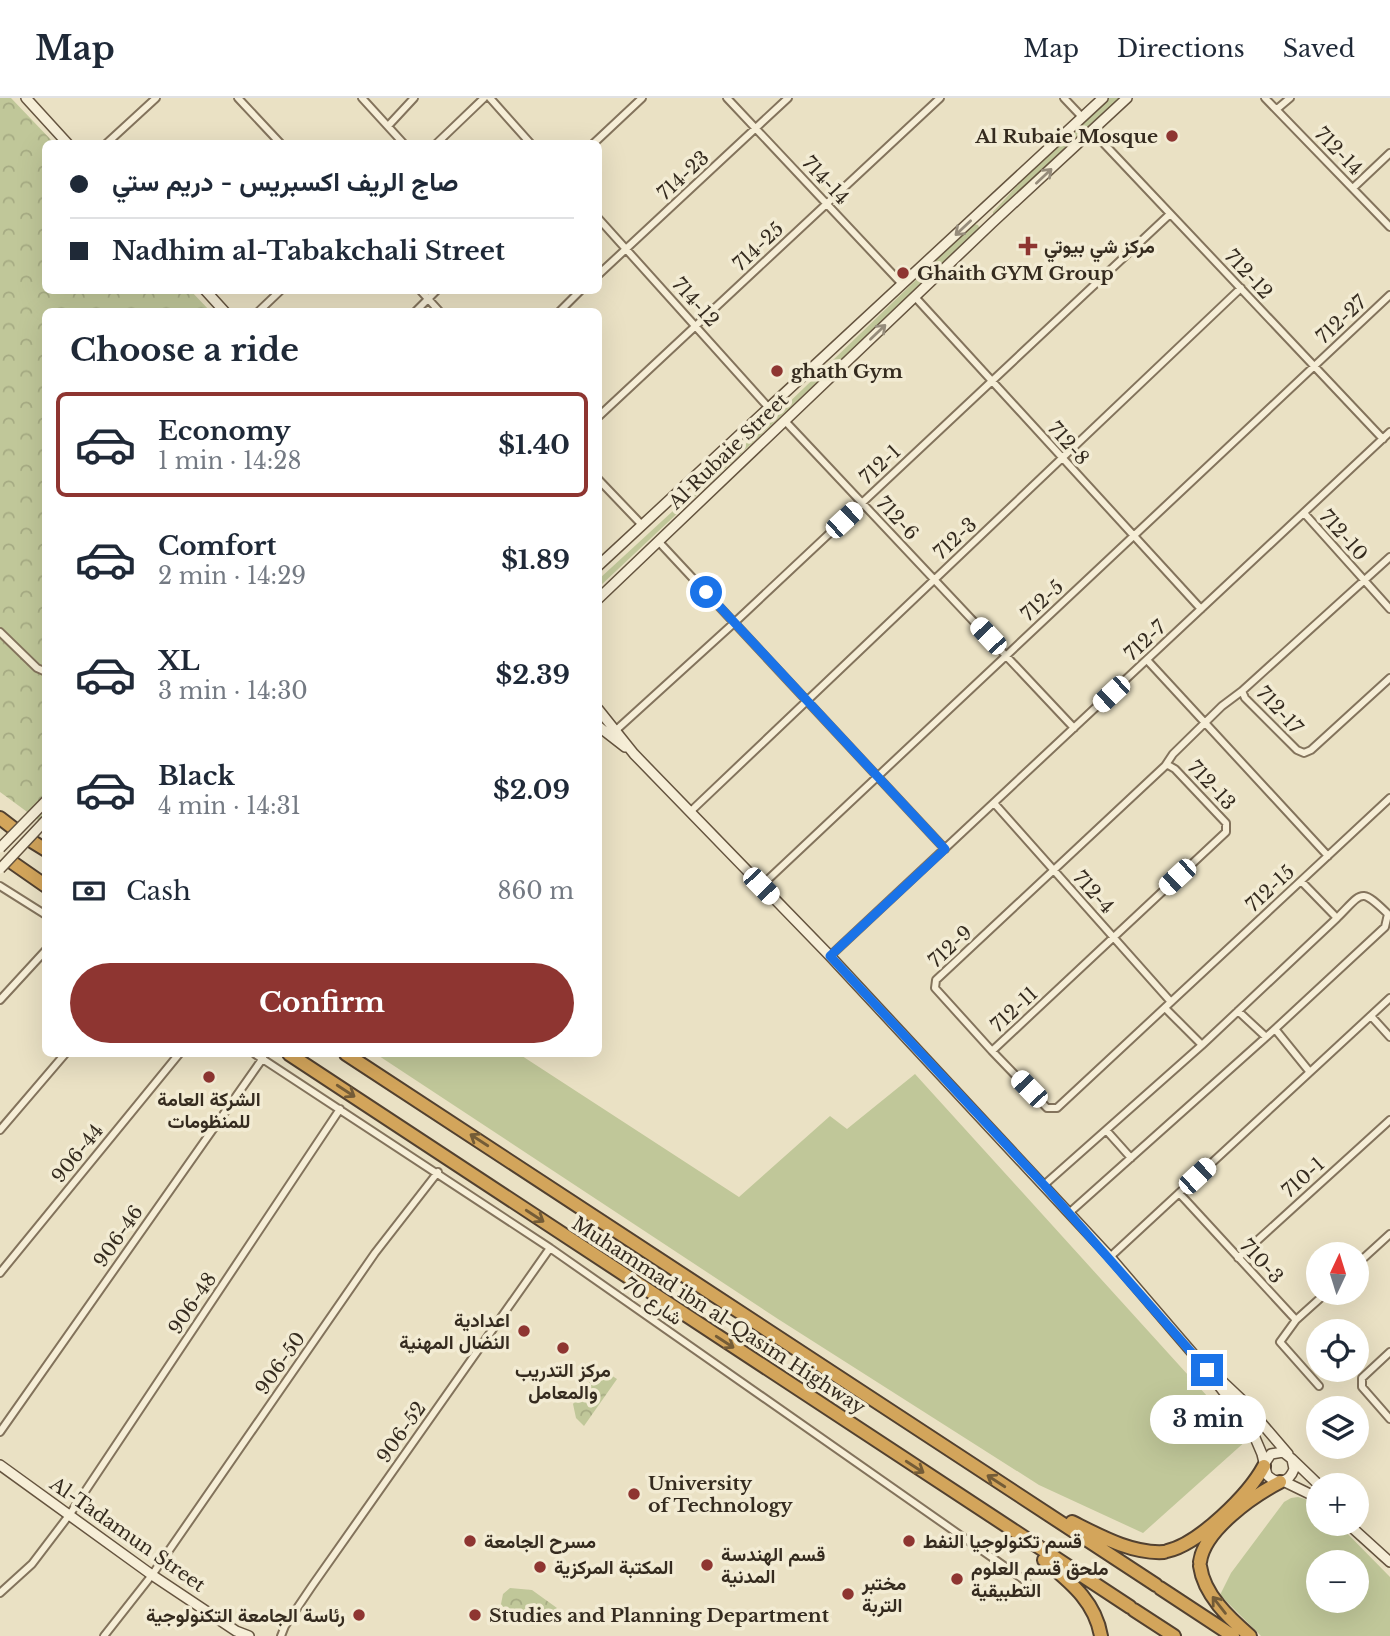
<!DOCTYPE html>
<html lang="en">
<head>
<meta charset="utf-8">
<style>
  :root { --surface:#fff; --page:#f2f2f3; --text:#1f2937; --muted:#747a83; --line:#e0e1e3; --accent:#8e3531 }
  body { margin:0; font-family:"Libre Baskerville",Vazirmatn,serif; background:var(--page); color:var(--text); height:100vh; display:flex; flex-direction:column; font-size:26px; white-space:nowrap }
  * { box-sizing:border-box; margin:0 }
  p { font-size:23px; color:var(--muted) }
  .icon { flex:none; width:38px; height:38px; fill:none; stroke:currentColor; stroke-width:2; stroke-linecap:round; stroke-linejoin:round }
  .map { position:relative; flex:1; overflow:hidden }
  .details { position:absolute; left:42px; top:210px; width:560px; height:749px; display:flex; flex-direction:column; background:var(--surface); border-radius:10px; box-shadow:0 7px 28px #0002 }
  .details>* { flex:none }
  .hud { position:absolute; left:42px; top:42px; width:560px; height:154px; border-radius:10px; box-shadow:0 7px 28px #0002; display:grid; align-content:center; height:154px; padding:0 28px; background:var(--surface) }
  .needle { width:46px; rotate:4deg }
  .fabs { position:absolute; left:1306px; top:1144px; display:grid; gap:14px }
  .fabs a { display:grid; place-items:center; width:63px; height:63px; border-radius:50%; background:var(--surface); box-shadow:0 7px 28px #0002; font-size:35px }
  .end { position:absolute; width:32px; height:32px; margin:-16px; border:9px solid #1a73e8; background:#fff; box-shadow:0 0 0 4px #fff }
  .from { border-radius:50% }
  .bubble { position:absolute; height:49px; border-radius:24px; background:var(--surface); box-shadow:0 7px 28px #0002; font-size:23px; font-weight:700; line-height:49px; text-align:center }
  .car { position:absolute; width:21px; height:42px; margin:-21px -10px; border-radius:9px; box-shadow:0 0 5px 2px #0007; background:linear-gradient(#fff 24%,#345 0 40%,#fff 0 76%,#345 0 86%,#fff 0) }
  .hud b { display:flex; align-items:center; gap:24px; height:66px; font-size:26px }
  .hud b+b { border-top:2px solid var(--line) }
  .hud i { width:18px; height:18px; background:var(--text) }
  ul { padding:0; list-style:none }
  li { display:flex; align-items:center; gap:21px; height:105px; margin:0 14px 10px; padding:0 14px; border:4px solid transparent; border-radius:10px }
  li div { flex:1 }
  li b { display:block; font-size:26px }
  li em { font-style:normal; font-weight:700 }
  li.current { border-color:var(--accent) }
  li>.icon { width:63px; height:63px; stroke-width:1.5 }
  h2 { padding:0 28px; font-size:32px; line-height:84px }
  .pay { display:flex; align-items:center; gap:18px; height:77px; padding:0 28px; font-size:26px }
  .pay p { margin-inline-start:auto }
  .action { display:flex; gap:14px; margin-top:auto; padding:14px 28px }
  .action a { flex:1; height:80px; border-radius:42px; background:var(--accent); color:#fff; font-size:28px; font-weight:700; line-height:80px; text-align:center }
  header { display:flex; align-items:center; gap:42px; box-sizing:border-box; height:98px; padding:0 35px; background:var(--surface); border-bottom:2px solid var(--line) }
  header strong { font-size:33px }
  nav { display:flex; gap:38px; margin-inline-start:auto; font-size:24px }
  .map>svg:first-child { display:block }
</style>
</head>
<body>
<header>
<strong>Map</strong>
<nav><a>Map</a><a>Directions</a><a>Saved</a></nav>
</header>
<div class="map">
<svg width="1390" height="1538" viewBox="0 0 1390 1538">
  <defs>
    <pattern id="park-crowns" width="20" height="18" patternUnits="userSpaceOnUse" patternTransform="scale(1.75)"><rect width="20" height="18" fill="#c0c799"/><path d="M2 6a3 3 0 1 1 6 0M12 15a3 3 0 1 1 6 0" fill="none" stroke="#a6ab83"/></pattern>
  </defs>
  <rect width="100%" height="100%" fill="#eae1c4"/>
  <!-- grass -->
  <path fill="#c0c799" fill-rule="evenodd" d="M 1108,0 L 1120,0 L 993,116 L 993,114 L 1038,65 Z
    M 974,126 L 978,127 L 980,131 L 599,489 L 599,481 L 750,342 Z
    M 376,956 L 519,956 L 739,1099 L 830,1018 L 847,1031 L 915,976 L 1247,1342 L 1143,1435 L 1039,1387 L 778,1221 Z
    M 1298,1399 L 1305,1401 L 1318,1410 L 1318,1426 L 1338,1426 L 1390,1479 L 1390,1538 L 1261,1538 L 1220,1497 L 1231,1475 L 1284,1404 L 1291,1400 ZM 1318,1465 L 1356,1465 L 1356,1503 L 1318,1503 Z"/>
  <!-- park -->
  <path fill="url(#park-crowns)" d="M 0,0 L 11,0 L 54,45 L 46,46 L 46,192 L 191,193 L 210,213 L 46,214 L 45,727 L 0,694 Z
    M 600,1270 L 617,1281 L 584,1328 L 576,1320 L 573,1306 Z
    M 510,1490 L 532,1492 L 557,1510 L 542,1527 C 523,1530 510,1522 501,1506 L 503,1496 Z"/>
  <g fill="none" stroke-linecap="round" stroke-linejoin="round">
    <!-- street casing -->
    <g stroke="#83735c" stroke-width="10">
      <path id="street" d="M 238,0 L 281,46
        M 362,0 L 404,46
        M 490,0 L 531,46
        M 727,0 L 902,186
        M 1064,0 L 1082,19
        M 1265,0 L 1390,129
        M 1277,11 L 1290,0
        M 388,28 L 414,0
        M 1092,33 L 1383,341
        M 106,46 L 156,0
        M 436,46 L 484,0
        M 593,46 L 642,0
        M 1353,90 L 1390,55
        M 598,120 L 769,310
        M 598,177 L 788,0
        M 420,192 L 440,214
        M 915,199 L 1201,511
        M 258,214 L 281,192
        M 415,214 L 437,192
        M 559,214 L 581,192
        M 598,319 L 940,0
        M 785,323 L 1074,630
        M 598,381 L 642,427
        M 1304,415 L 1390,511
        M 659,444 L 945,751
        M 1390,459 L 1242,593 L 1245,600 L 1297,652 L 1304,655 L 1311,652 L 1390,580
        M 0,534 L 37,570 L 46,574
        M 1147,562 L 1328,758
        M 614,634 L 734,525 L 1170,116
        M 1165,668 L 1173,656 L 1222,608 L 1242,593
        M 994,705 L 1171,904
        M 691,713 L 1241,190
        M 0,788 L 46,817
        M 761,788 L 1390,197
        M 830,858 L 1390,334
        M 0,902 L 46,852
        M 1165,910 L 1202,947
        M 1238,913 L 1266,939
        M 1371,918 L 1390,939
        M 1275,931 L 1309,973
        M 992,953 L 935,890 L 936,882 L 1165,668 L 1168,667 L 1175,671 L 1226,725 L 1226,734 L 992,953 L 1047,1010 L 1057,1010 L 1390,700
        M 255,956 L 550,1150 L 1027,1484
        M 0,1032 L 65,956
        M 1106,1032 L 1131,1060
        M 1044,1087 L 1202,947 L 1337,820 L 1301,783
        M 1179,1095 L 1296,1222 L 1326,1195
        M 1069,1115 L 1275,931 L 1385,829 L 1388,816 C 1360,789 1363,794 1337,820
        M 1110,1159 L 1390,900
        M 1238,1160 L 1390,1022
        M 1356,1167 L 1390,1136
        M 0,1175 L 179,956
        M 1296,1222 L 1280,1244 L 1319,1288
        M 1390,1254 L 1362,1280 L 1362,1289 L 1390,1321
        M 0,1334 L 263,960
        M 0,1495 L 32,1466 L 70,1416 L 340,1011
        M 104,1538 L 152,1477 L 375,1155 L 438,1074
        M 281,1538 L 285,1528 L 312,1488 L 550,1150"/>
    </g>
    <!-- secondary casing -->
    <g stroke="#65543f" stroke-width="12">
      <path id="secondary" d="M 26,0 L 68,46
        M 205,192 L 225,214
        M 598,468 L 1103,0
        M 598,501 L 992,125 L 1127,0
        M 598,611 L 634,656 L 830,858 L 1110,1159 L 1207,1272 L 1250,1328 L 1262,1356 L 1267,1377 C 1277,1387 1289,1385 1294,1371 L 1292,1361 L 1283,1354 L 1271,1356 L 1265,1365
        M 598,628 L 625,649
        M 1222,1283 L 1240,1300 L 1288,1356
        M 1292,1361 L 1320,1388
        M 0,1367 L 152,1477 L 236,1533 L 249,1538
        M 1283,1383 L 1318,1400
        M 1348,1426 L 1390,1464"/>
    </g>
    <!-- highway casing -->
    <g stroke="#524130" stroke-width="16">
      <path id="highway" d="M 0,720 L 13,730
        M 33,744 L 46,752
        M 13,765 L 46,788
        M 289,956 L 1130,1509
        M 346,956 L 1156,1487
        M 1072,1424 C 1100,1438 1132,1456 1164,1454
        M 1167,1453 C 1199,1446 1249,1396 1264,1368
        M 1044,1462 C 1070,1484 1095,1503 1101,1538
        M 1200,1464 C 1204,1432 1253,1398 1280,1384
        M 1200,1468 C 1204,1497 1229,1520 1250,1538
        M 1160,1490 L 1233,1538
        M 1134,1512 L 1174,1538"/>
    </g>
    <!-- street -->
    <use href="#street" stroke="#f6eed7" stroke-width="6"/>
    <!-- secondary -->
    <use href="#secondary" stroke="#f6eed7" stroke-width="9"/>
    <!-- highway -->
    <use href="#highway" stroke="#d3a55b" stroke-width="12"/>
    <!-- secondary-bridge casing -->
    <g stroke="#65543f" stroke-width="12" stroke-linecap="butt">
      <path id="secondary-bridge" d="M 0,750 L 46,703
        M 0,771 L 46,722"/>
    </g>
    <!-- secondary-bridge -->
    <use href="#secondary-bridge" stroke="#f6eed7" stroke-width="9"/>
  </g>
  <!-- one-way arrows -->
  <defs><path id="oneway-shaft" d="M-6 0H5M1.5-3L5.5 0L1.5 3" fill="none" stroke-width="1.6" stroke-linecap="round" stroke-linejoin="round" transform="scale(1.75)"/></defs>
  <g stroke="#968c7b">
    <use href="#oneway-shaft" transform="translate(1044 78) rotate(-43)"/>
    <use href="#oneway-shaft" transform="translate(963 130) rotate(137)"/>
    <use href="#oneway-shaft" transform="translate(878 234) rotate(-44)"/>
  </g>
  <g stroke="#745c37">
    <use href="#oneway-shaft" transform="translate(346 993) rotate(33)"/>
    <use href="#oneway-shaft" transform="translate(479 1042) rotate(-147)"/>
    <use href="#oneway-shaft" transform="translate(535 1118) rotate(33)"/>
    <use href="#oneway-shaft" transform="translate(725 1244) rotate(33)"/>
    <use href="#oneway-shaft" transform="translate(915 1369) rotate(33)"/>
    <use href="#oneway-shaft" transform="translate(996 1383) rotate(-147)"/>
    <use href="#oneway-shaft" transform="translate(1219 1507) rotate(-128)"/>
  </g>
  <g fill="none" stroke-linecap="round" stroke-linejoin="round">
    <!-- route -->
    <path stroke="#1a73e8" stroke-width="9" d="M 706,494 L 945,751 L 830,858 L 1044,1087 L 1207,1272"/>
  </g>
  <!-- markers -->
  <g fill="#8e3531" stroke="#f2ebd3" stroke-width="2.5">
    <circle cx="1172" cy="38" r="7"/>
    <path d="M1024.5 137.5h7v7h7v7h-7v7h-7v-7h-7v-7h7z"/>
    <circle cx="903" cy="175" r="7"/>
    <circle cx="777" cy="273" r="7"/>
    <circle cx="209" cy="979" r="7"/>
    <circle cx="524" cy="1233" r="7"/>
    <circle cx="563" cy="1250" r="7"/>
    <circle cx="634" cy="1396" r="7"/>
    <circle cx="470" cy="1443" r="7"/>
    <circle cx="909" cy="1443" r="7"/>
    <circle cx="707" cy="1467" r="7"/>
    <circle cx="540" cy="1469" r="7"/>
    <circle cx="957" cy="1481" r="7"/>
    <circle cx="848" cy="1496" r="7"/>
    <circle cx="359" cy="1517" r="7"/>
    <circle cx="475" cy="1517" r="7"/>
  </g>
  <g text-anchor="middle" stroke-width="7" stroke-linejoin="round" paint-order="stroke">
    <!-- poi labels -->
    <g font-size="19" font-weight="bold" fill="#352b1f" stroke="#f2ebd3" text-anchor="start">
      <text x="1158" y="45" text-anchor="end">Al Rubaie Mosque</text>
      <text x="1044" y="155">مركز شي بيوتي</text>
      <text x="917" y="182">Ghaith GYM Group</text>
      <text x="791" y="280">ghath Gym</text>
      <text x="209" y="1008" text-anchor="middle">الشركة العامة<tspan x="209" dy="22">للمنظومات</tspan></text>
      <text x="510" y="1229" text-anchor="end">اعدادية<tspan x="510" dy="22">النضال المهنية</tspan></text>
      <text x="563" y="1279" text-anchor="middle">مركز التدريب<tspan x="563" dy="22">والمعامل</tspan></text>
      <text x="648" y="1392">University<tspan x="648" dy="22">of Technology</tspan></text>
      <text x="484" y="1450">مسرح الجامعة</text>
      <text x="923" y="1450">قسم تكنولوجيا النفط</text>
      <text x="721" y="1463">قسم الهندسة<tspan x="721" dy="22">المدنية</tspan></text>
      <text x="554" y="1476">المكتبة المركزية</text>
      <text x="971" y="1477">ملحق قسم العلوم<tspan x="971" dy="22">التطبيقية</tspan></text>
      <text x="862" y="1492">مختبر<tspan x="862" dy="22">التربة</tspan></text>
      <text x="345" y="1524" text-anchor="end">رئاسة الجامعة التكنولوجية</text>
      <text x="489" y="1524">Studies and Planning Department</text>
    </g>
    <!-- street labels -->
    <g font-size="19" fill="#352b1f" stroke="#f2ebd3">
      <text transform="translate(1339 53) rotate(46)" y="7">712-14</text>
      <text transform="translate(683 77) rotate(-43)" y="7">714-23</text>
      <text transform="translate(826 82) rotate(47)" y="7">714-14</text>
      <text transform="translate(758 148) rotate(-43)" y="7">714-25</text>
      <text transform="translate(1249 176) rotate(47)" y="7">712-12</text>
      <text transform="translate(696 204) rotate(48)" y="7">714-12</text>
      <text transform="translate(1341 221) rotate(-43)" y="7">712-27</text>
      <text transform="translate(1069 345) rotate(48)" y="7">712-8</text>
      <text transform="translate(728 353) rotate(-44)" y="7">Al Rubaie Street</text>
      <text transform="translate(880 366) rotate(-43)" y="7">712-1</text>
      <text transform="translate(898 420) rotate(47)" y="7">712-6</text>
      <text transform="translate(1344 437) rotate(48)" y="7">712-10</text>
      <text transform="translate(955 440) rotate(-43)" y="7">712-3</text>
      <text transform="translate(1042 502) rotate(-43)" y="7">712-5</text>
      <text transform="translate(1145 542) rotate(-43)" y="7">712-7</text>
      <text transform="translate(1280 612) rotate(47)" y="7">712-17</text>
      <text transform="translate(1212 687) rotate(47)" y="7">712-13</text>
      <text transform="translate(1270 790) rotate(-43)" y="7">712-15</text>
      <text transform="translate(1094 794) rotate(48)" y="7">712-4</text>
      <text transform="translate(950 848) rotate(-43)" y="7">712-9</text>
      <text transform="translate(1014 911) rotate(-43)" y="7">712-11</text>
      <text transform="translate(77 1055) rotate(-51)" y="7">906-44</text>
      <text transform="translate(1303 1079) rotate(-42)" y="7">710-1</text>
      <text transform="translate(118 1138) rotate(-55)" y="7">906-46</text>
      <text transform="translate(1262 1163) rotate(47)" y="7">710-3</text>
      <text transform="translate(653 1203) rotate(35)" y="7">شارع 70</text>
      <text transform="translate(192 1205) rotate(-56)" y="7">906-48</text>
      <text transform="translate(719 1217) rotate(33)" y="7">Muhammad ibn al-Qasim Highway</text>
      <text transform="translate(280 1265) rotate(-55)" y="7">906-50</text>
      <text transform="translate(401 1334) rotate(-55)" y="7">906-52</text>
      <text transform="translate(128 1436) rotate(35)" y="7">Al-Tadamun Street</text>
    </g>
  </g>
</svg>
<div class="fabs">
<a><svg class="needle" viewBox="-14 -14 28 28"><path d="M0-13l5 13h-10z" fill="#e53935"/><path d="M0 13l5-13h-10z" fill="#747a83"/></svg></a>
<a><svg class="icon" aria-label="locate" viewBox="0 0 24 24"><circle cx="12" cy="12" r="6"/><path d="M12 2v4M12 18v4M2 12h4M18 12h4"/></svg></a>
<a><svg class="icon" aria-label="layers" viewBox="0 0 24 24"><path d="M12 4l9 5-9 5-9-5zM3 14l9 5 9-5"/></svg></a>
<a>+</a>
<a>−</a>
</div>
<i class="end from" style="left:706px;top:494px"></i>
<i class="end" style="left:1207px;top:1272px"></i>
<div class="bubble" style="left:1150px;top:1297px;width:116px">3 min</div>
<i class="car" style="left:844px;top:422px;rotate:47deg"></i>
<i class="car" style="left:988px;top:538px;rotate:317deg"></i>
<i class="car" style="left:1111px;top:596px;rotate:227deg"></i>
<i class="car" style="left:1177px;top:779px;rotate:227deg"></i>
<i class="car" style="left:761px;top:788px;rotate:136deg"></i>
<i class="car" style="left:1029px;top:991px;rotate:316deg"></i>
<i class="car" style="left:1197px;top:1078px;rotate:47deg"></i>
<div class="hud">
<b><i class="from"></i>صاج الريف اكسبريس - دريم ستي</b>
<b><i></i>Nadhim al-Tabakchali Street</b>
</div>
<section class="details">
<h2>Choose a ride</h2>
<ul>
<li class="current"><svg class="icon" aria-label="car" viewBox="0 0 24 24"><path d="M5 17H2v-5l4-1 3-4h7l3 4 3 1v5h-3M9 17h6M6 11h13"/><circle cx="7" cy="17" r="2"/><circle cx="17" cy="17" r="2"/></svg><div><b>Economy</b><p>1 min · 14:28</p></div><em>$1.40</em></li>
<li><svg class="icon" aria-label="car" viewBox="0 0 24 24"><path d="M5 17H2v-5l4-1 3-4h7l3 4 3 1v5h-3M9 17h6M6 11h13"/><circle cx="7" cy="17" r="2"/><circle cx="17" cy="17" r="2"/></svg><div><b>Comfort</b><p>2 min · 14:29</p></div><em>$1.89</em></li>
<li><svg class="icon" aria-label="car" viewBox="0 0 24 24"><path d="M5 17H2v-5l4-1 3-4h7l3 4 3 1v5h-3M9 17h6M6 11h13"/><circle cx="7" cy="17" r="2"/><circle cx="17" cy="17" r="2"/></svg><div><b>XL</b><p>3 min · 14:30</p></div><em>$2.39</em></li>
<li><svg class="icon" aria-label="car" viewBox="0 0 24 24"><path d="M5 17H2v-5l4-1 3-4h7l3 4 3 1v5h-3M9 17h6M6 11h13"/><circle cx="7" cy="17" r="2"/><circle cx="17" cy="17" r="2"/></svg><div><b>Black</b><p>4 min · 14:31</p></div><em>$2.09</em></li>
</ul>
<div class="pay"><svg class="icon" aria-label="cash" viewBox="0 0 24 24"><path d="M3 7h18v10H3z"/><circle cx="12" cy="12" r="2"/></svg>Cash<p>860 m</p></div>
<div class="action"><a>Confirm</a></div>
</section>
</div>
</body>
</html>
